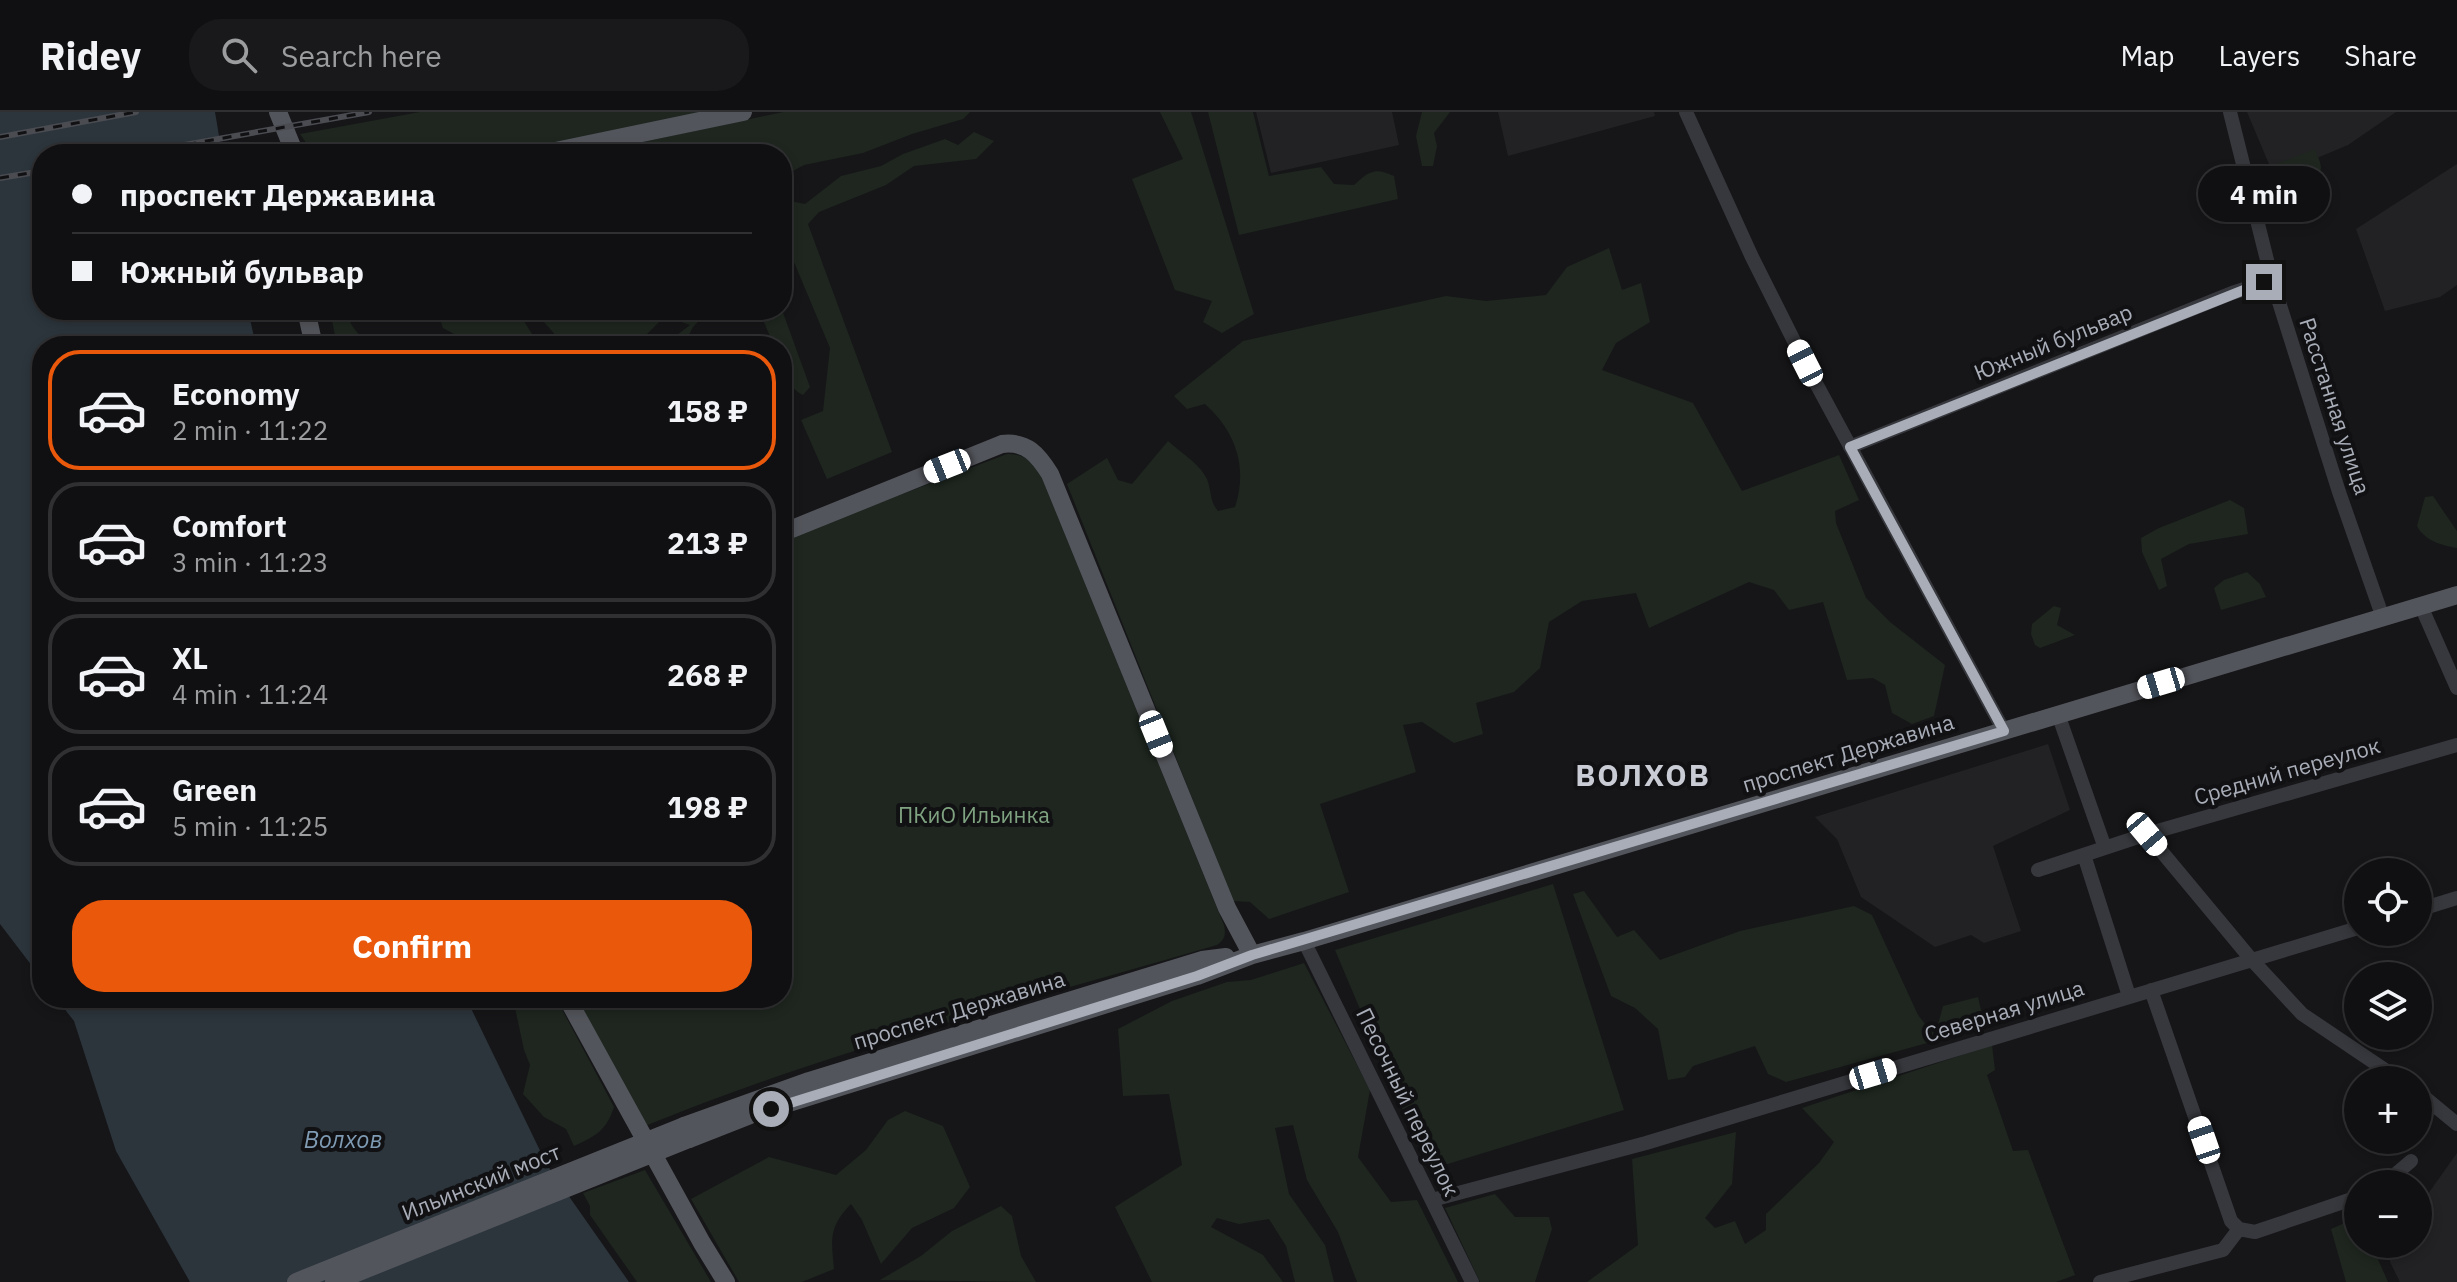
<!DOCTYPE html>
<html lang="en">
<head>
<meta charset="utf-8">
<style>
  :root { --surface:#101012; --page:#19191b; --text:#f1f3f6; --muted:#9c9d9f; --line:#303032; --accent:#ea580c }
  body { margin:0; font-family:"IBM Plex Sans",sans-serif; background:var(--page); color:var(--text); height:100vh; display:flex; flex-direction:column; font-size:30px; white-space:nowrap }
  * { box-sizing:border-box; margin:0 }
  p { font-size:26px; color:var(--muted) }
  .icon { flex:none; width:44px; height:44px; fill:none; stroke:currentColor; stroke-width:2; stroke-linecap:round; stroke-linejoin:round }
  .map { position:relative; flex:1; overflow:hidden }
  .sheet { position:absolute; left:32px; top:224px; width:760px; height:672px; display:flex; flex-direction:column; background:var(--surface); border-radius:32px; box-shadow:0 4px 12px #0003,0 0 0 2px var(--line) }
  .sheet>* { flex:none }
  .hud { position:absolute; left:32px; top:32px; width:760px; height:176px; border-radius:32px; box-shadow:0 4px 12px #0003,0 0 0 2px var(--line); display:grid; align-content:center; height:176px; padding:0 40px; background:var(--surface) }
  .controls { position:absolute; left:2344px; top:746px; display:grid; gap:16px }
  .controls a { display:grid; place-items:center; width:88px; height:88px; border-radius:50%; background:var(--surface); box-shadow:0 4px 12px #0003,0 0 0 2px var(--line); font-size:40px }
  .end { position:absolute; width:36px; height:36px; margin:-18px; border:10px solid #a8adb8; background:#111; box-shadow:0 0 0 4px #111 }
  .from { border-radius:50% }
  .bubble { position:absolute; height:56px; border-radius:28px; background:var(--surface); box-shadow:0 4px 12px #0003,0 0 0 2px var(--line); font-size:26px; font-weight:800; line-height:56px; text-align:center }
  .car { position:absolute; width:24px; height:48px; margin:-24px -12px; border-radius:10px; box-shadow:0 0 6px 2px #0007; background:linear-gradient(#fff 24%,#345 0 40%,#fff 0 76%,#345 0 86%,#fff 0) }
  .hud b { display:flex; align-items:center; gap:28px; height:76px; font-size:30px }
  .hud b+b { border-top:2px solid var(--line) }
  .hud i { width:20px; height:20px; background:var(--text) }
  ul { padding:14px 0 0; list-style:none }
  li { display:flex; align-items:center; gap:24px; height:120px; margin:0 16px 12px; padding:0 24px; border:4px solid var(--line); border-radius:32px }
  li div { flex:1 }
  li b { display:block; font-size:30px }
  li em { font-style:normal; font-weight:800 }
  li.on { border-color:var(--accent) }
  li>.icon { width:72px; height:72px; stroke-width:1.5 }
  .button { display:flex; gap:16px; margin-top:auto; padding:16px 40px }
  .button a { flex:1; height:92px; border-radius:32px; background:var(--accent); color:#fff; font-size:32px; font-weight:800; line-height:92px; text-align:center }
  header { display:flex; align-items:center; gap:48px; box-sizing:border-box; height:112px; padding:0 40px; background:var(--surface); border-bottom:2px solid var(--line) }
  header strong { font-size:38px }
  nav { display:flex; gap:44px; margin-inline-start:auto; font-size:28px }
  .search { width:560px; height:72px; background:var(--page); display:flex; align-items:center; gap:20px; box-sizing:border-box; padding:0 28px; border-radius:32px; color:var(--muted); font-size:30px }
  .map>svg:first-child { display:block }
</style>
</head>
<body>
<header>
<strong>Ridey</strong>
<div class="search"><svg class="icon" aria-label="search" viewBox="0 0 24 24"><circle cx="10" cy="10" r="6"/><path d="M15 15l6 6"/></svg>Search here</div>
<nav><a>Map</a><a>Layers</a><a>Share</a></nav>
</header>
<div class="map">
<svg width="2457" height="1170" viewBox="0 0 2457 1170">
  <rect width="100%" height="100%" fill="#161618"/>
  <!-- built -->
  <path fill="#222225" d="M 1256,0 L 1392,0 L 1399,33 L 1271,61 Z
    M 1498,0 L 1654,0 L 1655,4 L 1508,44 Z
    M 2247,0 L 2396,0 L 2348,33 L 2274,64 Z
    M 2457,52 L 2457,173 L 2440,185 L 2385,199 L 2356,117 Z
    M 2048,632 L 2070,698 L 1993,734 L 2021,819 L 1984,831 L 1971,823 L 1935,835 L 1861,785 L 1837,727 L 1815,705 Z
    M 2457,1041 L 2457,1170 L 2400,1170 L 2390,1150 L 2389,1136 L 2392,1132 L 2418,1132 L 2418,1096 Z"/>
  <!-- green -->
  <path fill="#1e261f" d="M 420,0 L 702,0 L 499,42 L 314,42 L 300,22 Z
    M 783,0 L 970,0 L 963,7 L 912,22 L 863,41 L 804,53 L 791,60 L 788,76 L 790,89 L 805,92 L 841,64 L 881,54 L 903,42 L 945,27 L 958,33 L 974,20 L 994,29 L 976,47 L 914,54 L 886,73 L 819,100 L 808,112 L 892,340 L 827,367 L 801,308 L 823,299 L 830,236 L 786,131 L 782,132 L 782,42 L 586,42 Z
    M 1160,0 L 1191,0 L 1254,202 L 1222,221 L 1203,210 L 1212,189 L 1175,178 L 1132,67 L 1183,47 Z
    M 1208,0 L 1253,0 L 1269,64 L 1321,55 L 1334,72 L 1354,73 C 1369,59 1375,55 1394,64 L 1398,87 L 1239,123 Z
    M 1422,0 L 1450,0 L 1434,21 L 1437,34 L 1433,54 L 1422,54 L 1416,24 Z
    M 2315,37 C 2317,42 2321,51 2321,56 C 2320,70 2281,79 2269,81 L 2259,59 Z
    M 1609,136 L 1622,178 L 1641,171 L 1650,210 L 1616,231 L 1602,258 L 1693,291 L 1742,379 L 1839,343 L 1859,388 L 1835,399 L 1836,411 L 1866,486 L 1890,510 L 1945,553 L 1934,604 L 1912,612 L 1892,601 L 1885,573 L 1873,566 L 1847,568 L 1823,490 L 1789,498 L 1774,478 L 1749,470 L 1649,516 L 1636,481 L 1582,489 L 1549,510 L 1540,556 L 1514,580 L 1476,591 L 1483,622 L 1454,631 L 1422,610 L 1403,613 L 1416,660 L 1320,692 L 1349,780 L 1269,807 L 1250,790 L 1233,789 L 1067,372 L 1107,346 L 1118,368 L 1132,372 L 1168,329 C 1180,340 1200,352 1207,367 C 1212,380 1209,388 1218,399 L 1235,395 C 1248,355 1236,320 1205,292 L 1187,297 L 1174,284 L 1243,229 L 1446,184 L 1486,189 L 1546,183 L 1567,155 Z
    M 330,198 L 348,198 C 348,215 360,223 372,234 L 337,234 Z
    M 437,198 L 517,198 L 532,222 L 544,234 L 453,234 L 454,222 L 443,216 Z
    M 538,198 L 709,198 L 693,215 L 683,234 L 671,234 L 677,223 L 690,213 L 676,208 L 668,201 L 635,234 L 565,234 L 544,210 Z
    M 759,198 L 782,198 L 810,275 L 803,283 C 784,274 782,253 782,234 L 774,234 Z
    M 1007,342 C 1025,342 1032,349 1041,363 L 1224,813 C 1226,823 1225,827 1217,833 C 1026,889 830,938 645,1014 L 577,886 L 782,886 L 782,428 Z
    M 2433,384 L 2457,419 L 2457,436 C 2441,433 2425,429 2417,414 L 2425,385 Z
    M 2230,388 L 2244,396 L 2248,422 L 2189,432 L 2161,447 L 2167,474 L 2159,478 L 2142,440 L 2141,426 L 2159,416 Z
    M 2247,460 L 2260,472 L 2266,485 L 2221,498 L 2214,476 L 2224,468 Z
    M 2054,494 L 2061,496 L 2057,513 L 2075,523 L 2040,536 L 2035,533 L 2031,522 L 2032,512 Z
    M 1553,772 L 1624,998 L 1428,1058 L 1335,838 Z
    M 1584,779 L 1617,825 L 1634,818 L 1660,848 L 1740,819 L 1854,794 L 1872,803 L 1918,903 L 1930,918 L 1937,916 L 1943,894 L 1978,885 L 1985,915 L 1786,970 L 1768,962 L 1755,934 L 1693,954 L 1685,965 L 1668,968 L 1658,917 L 1635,896 L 1611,884 L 1573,782 Z
    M 1304,851 L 1370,978 L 1358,1045 L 1391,1090 L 1417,1088 L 1458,1170 L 1357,1170 L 1338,1120 L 1307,1068 L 1293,1013 L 1275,1016 L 1289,1082 L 1325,1133 L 1334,1170 L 1295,1170 L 1286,1134 L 1269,1107 L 1239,1112 L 1217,1106 L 1211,1115 L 1263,1143 L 1283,1170 L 1152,1170 L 1115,1095 L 1182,1053 L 1169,982 L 1123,984 L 1118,917 L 1172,889 L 1227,870 L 1251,868 Z
    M 513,886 L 523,886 L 533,896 L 541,886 L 556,886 L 614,995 C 606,1019 596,1024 574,1034 L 566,1017 L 544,1005 L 523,982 L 530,953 L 524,938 Z
    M 1992,933 L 1995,958 L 1987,963 L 2013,1039 L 2028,1038 L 2075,1163 L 2056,1170 L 1587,1170 L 1638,1133 L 1632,1047 L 1736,1020 L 1732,1072 L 1705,1106 L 1715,1116 L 1735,1109 L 1745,1132 L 1766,1118 L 1766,1102 L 1819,1051 L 1834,1030 L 1802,996 Z
    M 905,999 L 943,1014 L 970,1075 L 954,1096 L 912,1116 L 881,1152 L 862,1108 L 851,1092 C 829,1115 831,1126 834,1157 L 802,1170 L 739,1170 L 691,1087 L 769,1045 L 836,1063 L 866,1038 L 888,1008 Z
    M 645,1058 L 711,1170 L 637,1170 L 590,1103 L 590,1094 L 583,1081 Z
    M 1495,1082 L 1515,1105 L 1549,1105 L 1552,1117 L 1535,1170 L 1480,1170 L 1445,1096 Z
    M 1001,1094 L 1012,1104 L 1021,1144 L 1036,1170 L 880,1168 L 921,1144 L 952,1119 Z
    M 2358,1105 L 2358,1132 L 2386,1132 L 2377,1145 L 2388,1170 L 2346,1170 L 2331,1117 Z"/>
  <!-- water -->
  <path fill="#2c353c" d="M 0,0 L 215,0 L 222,42 L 42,42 L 42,198 L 248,198 L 256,234 L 42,234 L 42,867 L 0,812 Z
    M 56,886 L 466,886 L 547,1053 L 629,1170 L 190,1170 L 116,1039 L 74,909 Z"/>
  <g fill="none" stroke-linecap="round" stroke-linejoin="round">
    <!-- minor -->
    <path stroke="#37383d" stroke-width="14" d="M 1686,0 L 1751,143 L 1805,251 L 2004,619
      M 2230,0 L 2272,168 L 2339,380 L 2383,506
      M 1850,335 L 2232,181 L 2272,168
      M 2421,494 L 2457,576
      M 2058,602 L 2105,736
      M 2147,722 L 2251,847 L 2302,902 L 2400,968
      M 2084,743 L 2129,884
      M 2038,758 L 2147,722 L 2457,633
      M 2418,798 L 2457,786
      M 1304,829 L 1472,1170
      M 2151,878 L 2231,1109 L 2239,1117
      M 2418,980 L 2457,1012
      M 2384,1072 L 2411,1049
      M 1432,1088 L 1646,1031 L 2358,816
      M 2100,1170 L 2223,1138 L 2239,1117 L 2255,1120 L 2358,1085"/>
    <!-- major -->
    <path stroke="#53555c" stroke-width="18" d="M 278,0 L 295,42
      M 541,42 L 743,0
      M 306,198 L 314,234
      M 782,421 L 1002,332 C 1027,329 1038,343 1050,362 L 1227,796 L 1252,843
      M 567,886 L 702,1131 L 726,1170
      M 684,1014 L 809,969 L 1202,848 L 1226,845
      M 689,1027 L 750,1003 L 1197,864 L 1252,843 L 1304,829 L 2457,483"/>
    <!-- rail casing -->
    <g stroke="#4a4c52" stroke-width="6">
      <path id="rail" d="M 0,25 L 136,0
        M 134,42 L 369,0
        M 0,66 L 42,59"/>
    </g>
    <!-- rail -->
    <use href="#rail" stroke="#111113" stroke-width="3" stroke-dasharray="9" stroke-linecap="butt"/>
    <!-- major-bridge -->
    <path stroke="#53555c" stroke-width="18" d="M 296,1170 L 684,1014
      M 334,1170 L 689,1027"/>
  </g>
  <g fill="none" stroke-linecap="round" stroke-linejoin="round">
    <!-- route -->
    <path stroke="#a8adb8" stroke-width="10" d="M 771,997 L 1197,864 L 1252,843 L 2004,619 L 1850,335 L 2264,170"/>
  </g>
  <g text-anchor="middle" stroke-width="8" stroke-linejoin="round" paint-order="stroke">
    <!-- street labels -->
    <g font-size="22" fill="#a8adb8" stroke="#111113">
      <text transform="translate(2053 230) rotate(-22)" y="8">Южный бульвар</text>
      <text transform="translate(2335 294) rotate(72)" y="8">Расстанная улица</text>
      <text transform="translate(1848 641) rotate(-17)" y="8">проспект Державина</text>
      <text transform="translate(2287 659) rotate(-16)" y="8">Средний переулок</text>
      <text transform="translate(959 898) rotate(-17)" y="8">проспект Державина</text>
      <text transform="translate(2004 899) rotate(-17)" y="8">Северная улица</text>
      <text transform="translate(1408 990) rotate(64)" y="8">Песочный переулок</text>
      <text transform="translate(481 1070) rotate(-22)" y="8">Ильинский мост</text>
    </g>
    <!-- park labels -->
    <g font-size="22" fill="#7fa381" stroke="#111113">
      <text x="974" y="711">ПКиО Ильинка</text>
    </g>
    <!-- water labels -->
    <g font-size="24" font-style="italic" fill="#7f9bb3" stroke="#111113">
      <text x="343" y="1036">Волхов</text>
    </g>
    <!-- district labels -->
    <g font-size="30" font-weight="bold" letter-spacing="2" fill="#c9ccd4" stroke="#111113">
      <text x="1643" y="674">ВОЛХОВ</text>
    </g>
  </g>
</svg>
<div class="controls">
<a><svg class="icon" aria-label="locate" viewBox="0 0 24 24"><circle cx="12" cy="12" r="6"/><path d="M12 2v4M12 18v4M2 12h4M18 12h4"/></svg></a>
<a><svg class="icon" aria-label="layers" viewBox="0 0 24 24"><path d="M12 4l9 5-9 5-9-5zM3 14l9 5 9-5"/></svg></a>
<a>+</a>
<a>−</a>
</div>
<i class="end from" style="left:771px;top:997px"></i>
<i class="end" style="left:2264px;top:170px"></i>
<div class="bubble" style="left:2198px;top:54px;width:132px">4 min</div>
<i class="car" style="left:1805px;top:251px;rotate:333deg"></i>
<i class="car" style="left:947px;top:354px;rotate:248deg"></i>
<i class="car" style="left:2161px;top:571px;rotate:253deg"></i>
<i class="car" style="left:1156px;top:622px;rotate:158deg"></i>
<i class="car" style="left:2147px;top:722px;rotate:140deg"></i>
<i class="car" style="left:1873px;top:962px;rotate:73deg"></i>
<i class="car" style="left:2204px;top:1028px;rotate:341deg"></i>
<div class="hud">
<b><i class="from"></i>проспект Державина</b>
<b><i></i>Южный бульвар</b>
</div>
<section class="sheet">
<ul>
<li class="on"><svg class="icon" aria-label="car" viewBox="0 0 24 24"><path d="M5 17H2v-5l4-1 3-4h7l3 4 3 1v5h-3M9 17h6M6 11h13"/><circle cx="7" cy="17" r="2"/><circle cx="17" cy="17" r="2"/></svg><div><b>Economy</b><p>2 min · 11:22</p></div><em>158 ₽</em></li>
<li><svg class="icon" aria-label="car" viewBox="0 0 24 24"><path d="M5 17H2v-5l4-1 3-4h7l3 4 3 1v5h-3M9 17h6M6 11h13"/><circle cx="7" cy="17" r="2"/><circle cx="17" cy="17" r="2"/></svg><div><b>Comfort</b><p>3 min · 11:23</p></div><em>213 ₽</em></li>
<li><svg class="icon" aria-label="car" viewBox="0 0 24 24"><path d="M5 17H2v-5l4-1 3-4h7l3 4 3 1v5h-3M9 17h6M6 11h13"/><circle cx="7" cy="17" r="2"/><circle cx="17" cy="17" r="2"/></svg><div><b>XL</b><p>4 min · 11:24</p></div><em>268 ₽</em></li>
<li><svg class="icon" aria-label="car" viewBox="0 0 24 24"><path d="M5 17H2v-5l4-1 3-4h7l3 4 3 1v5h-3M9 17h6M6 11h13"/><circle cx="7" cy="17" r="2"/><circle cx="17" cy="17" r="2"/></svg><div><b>Green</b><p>5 min · 11:25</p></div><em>198 ₽</em></li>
</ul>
<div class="button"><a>Confirm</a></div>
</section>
</div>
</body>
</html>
